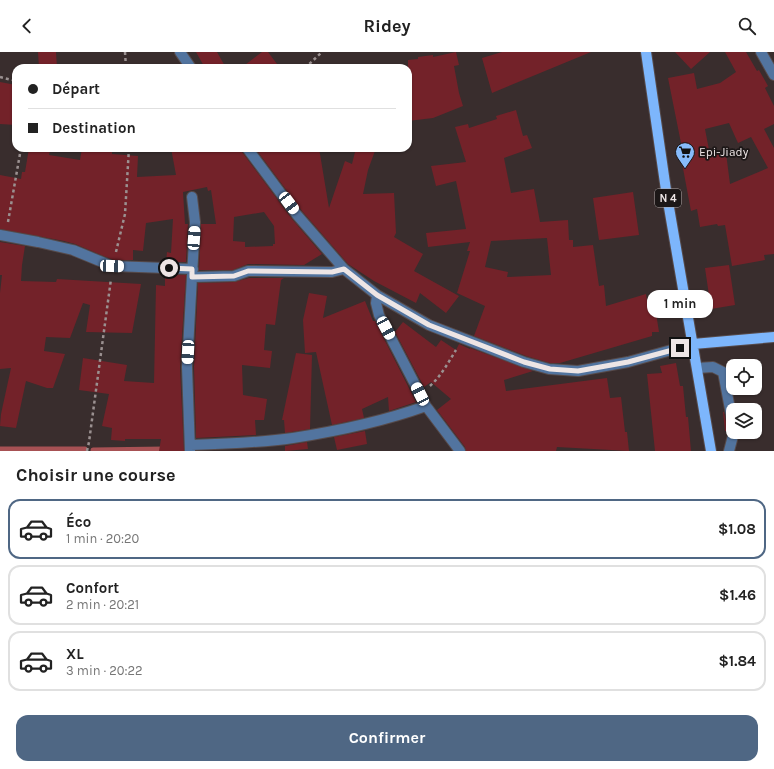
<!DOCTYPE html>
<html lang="fr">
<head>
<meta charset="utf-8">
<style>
  :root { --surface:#fff; --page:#f6f6f6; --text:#222; --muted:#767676; --line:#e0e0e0; --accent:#4f6784 }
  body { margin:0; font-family:Karla,sans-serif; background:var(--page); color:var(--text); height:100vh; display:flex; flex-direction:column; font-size:15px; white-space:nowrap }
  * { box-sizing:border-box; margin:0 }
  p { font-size:13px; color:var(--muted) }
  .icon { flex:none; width:22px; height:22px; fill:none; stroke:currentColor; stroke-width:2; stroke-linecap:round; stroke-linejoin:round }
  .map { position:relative; height:399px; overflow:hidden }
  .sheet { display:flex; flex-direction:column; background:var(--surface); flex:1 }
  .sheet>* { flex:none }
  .banner { position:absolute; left:12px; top:12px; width:400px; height:88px; border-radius:12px; box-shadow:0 1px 3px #0004; display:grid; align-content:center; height:88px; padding:0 16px; background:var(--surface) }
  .buttons { position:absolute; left:726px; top:307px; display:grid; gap:8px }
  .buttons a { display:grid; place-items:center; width:36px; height:36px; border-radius:8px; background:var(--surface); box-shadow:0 1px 3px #0004; font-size:20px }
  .end { position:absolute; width:18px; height:18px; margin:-9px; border:5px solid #ede5e5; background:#111; box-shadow:0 0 0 2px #111 }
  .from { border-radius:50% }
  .bubble { position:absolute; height:28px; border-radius:12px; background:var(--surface); box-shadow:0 1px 3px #0004; font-size:13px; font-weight:700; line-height:28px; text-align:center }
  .car { position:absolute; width:12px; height:24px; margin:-12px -6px; border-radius:5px; box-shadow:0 0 3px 1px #0007; background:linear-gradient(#fff 24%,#345 0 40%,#fff 0 76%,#345 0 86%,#fff 0) }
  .banner b { display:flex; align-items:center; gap:14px; height:38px; font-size:15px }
  .banner b+b { border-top:1px solid var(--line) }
  .banner i { width:10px; height:10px; background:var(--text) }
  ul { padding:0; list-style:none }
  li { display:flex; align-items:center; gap:12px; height:60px; margin:0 8px 6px; padding:0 8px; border:2px solid var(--line); border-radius:12px }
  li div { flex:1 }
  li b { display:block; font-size:15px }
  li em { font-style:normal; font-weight:700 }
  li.active { border-color:var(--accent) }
  li>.icon { width:36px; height:36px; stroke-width:1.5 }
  h2 { padding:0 16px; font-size:18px; line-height:48px }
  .primary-button { display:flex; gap:8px; margin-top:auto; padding:8px 16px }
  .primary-button a { flex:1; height:46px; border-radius:12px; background:var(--accent); color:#fff; font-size:16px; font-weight:700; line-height:46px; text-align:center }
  header { display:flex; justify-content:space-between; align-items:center; height:52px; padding:0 16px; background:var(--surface); font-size:18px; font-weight:700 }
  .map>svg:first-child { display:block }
</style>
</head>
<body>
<header><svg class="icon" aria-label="back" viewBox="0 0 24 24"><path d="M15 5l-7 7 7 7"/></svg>Ridey<svg class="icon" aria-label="search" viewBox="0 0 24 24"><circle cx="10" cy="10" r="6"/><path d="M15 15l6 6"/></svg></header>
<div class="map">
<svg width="774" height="399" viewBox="0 0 774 399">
  <rect width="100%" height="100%" fill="#392d2d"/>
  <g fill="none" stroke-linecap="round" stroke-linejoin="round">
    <!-- stream -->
    <path stroke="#a75154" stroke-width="5" d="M 0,397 L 85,397
      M 93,398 L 165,397"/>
  </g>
  <!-- building -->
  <path fill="#732229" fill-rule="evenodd" d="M 38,0 L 56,0 L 57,16 L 39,16 Z
    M 196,0 L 217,0 L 226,16 L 205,16 Z
    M 262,0 L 268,0 L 280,16 L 241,16 Z
    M 456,0 L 459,13 L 454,14 L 459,41 L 463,54 L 433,66 L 408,69 L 408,8 L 418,7 L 418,5 L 433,3 L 433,5 Z
    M 502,0 L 591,0 L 492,41 L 482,6 Z
    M 675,0 L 710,0 L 691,17 Z
    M 725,0 L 746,0 L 757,19 L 759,18 L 768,34 L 765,36 L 774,54 L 774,72 L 764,77 L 774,96 L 774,202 L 764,203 L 765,208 L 732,214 L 725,173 L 718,174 L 717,172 L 700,175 L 697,157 L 691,159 L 682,111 L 685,111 L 668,26 L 694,21 L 697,37 L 720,31 L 736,20 ZM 729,71 L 738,91 L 751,85 L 768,116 L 730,132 L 726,101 L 710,103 L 705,77 Z
    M 0,30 L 16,33 L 16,73 L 0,72 Z
    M 516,58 L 523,84 L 527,83 L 532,96 L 504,106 L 511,141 L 534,137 L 540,170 L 568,168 L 569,188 L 573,188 L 573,195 L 593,193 L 599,234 L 604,233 L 606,254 L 646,242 L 647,249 L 654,248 L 659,280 L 652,280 L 652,284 L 560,311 L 550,311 L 526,304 L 474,284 L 485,254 L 457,241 L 470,199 L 467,199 L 470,190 L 428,195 L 426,181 L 466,177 L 456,129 L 436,134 L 431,114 L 466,110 L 455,75 L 468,72 L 469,76 L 497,67 L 496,64 ZM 547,186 L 551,223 L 507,225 L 508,220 L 485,215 L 491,189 Z
    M 29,96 L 50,99 L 49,103 L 80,108 L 82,96 L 112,96 L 112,102 L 138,104 L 137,125 L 176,123 L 171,96 L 241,96 L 242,100 L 292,167 L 322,202 L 304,213 L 248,212 L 233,218 L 199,218 L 201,172 L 216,172 L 211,138 L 208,139 L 207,135 L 183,140 L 185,172 L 188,172 L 186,210 L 166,210 L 167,200 L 171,201 L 173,167 L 146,171 L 143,199 L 133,198 L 133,208 L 113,208 L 75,192 L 64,189 L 0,177 L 0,123 L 21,127 L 22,120 L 25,120 ZM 264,160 L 274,174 L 275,192 L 273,192 L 273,194 L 245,195 L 245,190 L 233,189 L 234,165 Z
    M 255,96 L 319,96 L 329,156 L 345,109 L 352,112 L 356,96 L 376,96 L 368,118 L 363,142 L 394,141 L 396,181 L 394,185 L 423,202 L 414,219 L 459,244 L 446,261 L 420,241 L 416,251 L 374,229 L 348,212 L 302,159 Z
    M 633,140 L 639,183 L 599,188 L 593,146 Z
    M 0,190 L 25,194 L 22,213 L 21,229 L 56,230 L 57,227 L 141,232 L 132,281 L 86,280 L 90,253 L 83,251 L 70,286 L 46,285 L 44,299 L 65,302 L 53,336 L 47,336 L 26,329 L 16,376 L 0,374 L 1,362 L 11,316 L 0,317 L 0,241 L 2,223 L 0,223 Z
    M 729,213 L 735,253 L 711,257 L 705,216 Z
    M 165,222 L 186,223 L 180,315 L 184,399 L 159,399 L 161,387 L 125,387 L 125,389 L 111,388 L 112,376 L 102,374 L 109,342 L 79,338 L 83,306 L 127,313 L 124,329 L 154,331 L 156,233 L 165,234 Z
    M 249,226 L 284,226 L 281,228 L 275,273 L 266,272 L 264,298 L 272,299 L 270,316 L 242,313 L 243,343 L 267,347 L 264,368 L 255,368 L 256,383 L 196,386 L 194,315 L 198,231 L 234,230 Z
    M 309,241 L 327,244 L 323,266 L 365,249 L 373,269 L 375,269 L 416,350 L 389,359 L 388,345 L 362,357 L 364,366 L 332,373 L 316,300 L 305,301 L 303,268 Z
    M 403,270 L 436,295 L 441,288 L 456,298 L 459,292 L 470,297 L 470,296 L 533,319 L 504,328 L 506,339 L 607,326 L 610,346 L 621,345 L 625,380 L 627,380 L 629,399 L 557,395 L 556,399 L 466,399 L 465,395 L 437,358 L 451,347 L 431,330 L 424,335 L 395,280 Z
    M 296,301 L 312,303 L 310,377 L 285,381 L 284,368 L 282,368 Z
    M 676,311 L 680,334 L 683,334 L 686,365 L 688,365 L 691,399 L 655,399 L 647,322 L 662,321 L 660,314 Z
    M 759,355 L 761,374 L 755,375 L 755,358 L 737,358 Z
    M 723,360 L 724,360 L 728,379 L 725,379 Z
    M 365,379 L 367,392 L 337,398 L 334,385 Z
    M 307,390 L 308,397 L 285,399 L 285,394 Z"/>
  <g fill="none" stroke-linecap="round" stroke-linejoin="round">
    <!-- minor casing -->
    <g stroke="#564a4a" stroke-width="12">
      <path id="minor" d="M 180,0 L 191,16
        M 761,0 L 774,23
        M 247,96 L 297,163 L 344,217 L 377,243 L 429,273 L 524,310 L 549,317 L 578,319 L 628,310 L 693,292
        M 0,183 L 38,190 L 73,198 L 112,214 L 193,217
        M 192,225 L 234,224 L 248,219 L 332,220 L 344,217
        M 377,243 L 376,251 L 379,263 L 420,342 L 426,354 L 460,399
        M 697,316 L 713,315 L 723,320 L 733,373
        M 190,393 C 224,392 259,391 293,386 C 338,379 384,369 426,354
        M 190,399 L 187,315 L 195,170 L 192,145
        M 729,399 L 734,380"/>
    </g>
    <!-- major casing -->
    <g stroke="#564a4a" stroke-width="12">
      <path id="major" d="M 646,0 L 666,138 L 711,399
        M 693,292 L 774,285"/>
    </g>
    <!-- path -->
    <path stroke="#9b9191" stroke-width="2.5" stroke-dasharray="3 3" stroke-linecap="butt" d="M 125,0 L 126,16
      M 305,16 L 322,0
      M 0,25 L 16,29
      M 8,170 L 21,96
      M 116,200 L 125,162 L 129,96
      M 430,334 C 441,324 448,311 456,298
      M 87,399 L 89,390 L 111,227"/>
    <!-- minor -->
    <use href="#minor" stroke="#52749f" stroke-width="10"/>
    <!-- major -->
    <use href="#major" stroke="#7db6fc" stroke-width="10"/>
  </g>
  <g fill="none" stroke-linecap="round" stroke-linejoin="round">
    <!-- route -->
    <path stroke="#ede5e5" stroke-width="5" d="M 169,216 L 192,217 L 192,225 L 234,224 L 248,219 L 332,220 L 344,217 L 377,243 L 429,273 L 524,310 L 550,317 L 578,319 L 628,310 L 680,296"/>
  </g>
  <!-- icons -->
  <defs>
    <g id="supermarket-pin" transform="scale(1)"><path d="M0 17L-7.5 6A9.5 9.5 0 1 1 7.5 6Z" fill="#87bbfb" stroke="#1c1717"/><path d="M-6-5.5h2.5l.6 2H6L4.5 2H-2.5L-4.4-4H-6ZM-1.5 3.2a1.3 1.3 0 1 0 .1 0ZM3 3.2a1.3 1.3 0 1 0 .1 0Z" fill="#111"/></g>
  </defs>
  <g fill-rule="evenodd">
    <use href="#supermarket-pin" x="685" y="100"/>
  </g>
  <g text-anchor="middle" stroke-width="3.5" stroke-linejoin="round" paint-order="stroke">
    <!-- shield labels -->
    <rect fill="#1c1717" stroke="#aea7a7" stroke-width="1" x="655" y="137" width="26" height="18" rx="3"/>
    <g font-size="11" font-weight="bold" fill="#ede5e5">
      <text x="668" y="150">N 4</text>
    </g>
    <!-- poi labels -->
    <g font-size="12" fill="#ede5e5" stroke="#1c1717" text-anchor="start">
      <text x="699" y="104">Epi-Jiady</text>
    </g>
  </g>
</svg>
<div class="buttons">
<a><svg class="icon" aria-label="locate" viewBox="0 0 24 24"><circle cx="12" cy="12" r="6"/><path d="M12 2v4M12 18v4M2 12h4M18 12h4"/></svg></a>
<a><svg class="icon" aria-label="layers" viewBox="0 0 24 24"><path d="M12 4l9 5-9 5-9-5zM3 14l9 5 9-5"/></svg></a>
</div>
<i class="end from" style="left:169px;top:216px"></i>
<i class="end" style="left:680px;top:296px"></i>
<div class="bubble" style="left:647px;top:238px;width:66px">1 min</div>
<i class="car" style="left:289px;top:151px;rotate:143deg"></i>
<i class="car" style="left:194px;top:186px;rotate:4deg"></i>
<i class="car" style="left:112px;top:214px;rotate:92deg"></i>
<i class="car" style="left:386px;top:276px;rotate:152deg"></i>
<i class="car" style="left:188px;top:300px;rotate:183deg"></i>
<i class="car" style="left:420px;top:342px;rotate:333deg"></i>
<div class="banner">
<b><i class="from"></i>Départ</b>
<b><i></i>Destination</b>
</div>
</div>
<section class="sheet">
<h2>Choisir une course</h2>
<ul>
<li class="active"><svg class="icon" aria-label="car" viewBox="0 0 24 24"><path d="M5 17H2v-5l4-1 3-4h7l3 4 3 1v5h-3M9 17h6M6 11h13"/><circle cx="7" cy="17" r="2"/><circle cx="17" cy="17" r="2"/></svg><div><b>Éco</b><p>1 min · 20:20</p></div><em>$1.08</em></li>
<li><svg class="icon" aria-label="car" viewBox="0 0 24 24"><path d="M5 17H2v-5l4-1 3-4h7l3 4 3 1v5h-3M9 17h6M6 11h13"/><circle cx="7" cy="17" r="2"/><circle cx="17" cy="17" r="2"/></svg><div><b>Confort</b><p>2 min · 20:21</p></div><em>$1.46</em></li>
<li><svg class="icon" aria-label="car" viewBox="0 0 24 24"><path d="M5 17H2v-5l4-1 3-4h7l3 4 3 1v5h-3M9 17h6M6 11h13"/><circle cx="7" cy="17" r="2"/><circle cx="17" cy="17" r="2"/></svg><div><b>XL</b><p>3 min · 20:22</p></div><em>$1.84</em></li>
</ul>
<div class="primary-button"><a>Confirmer</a></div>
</section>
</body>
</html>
